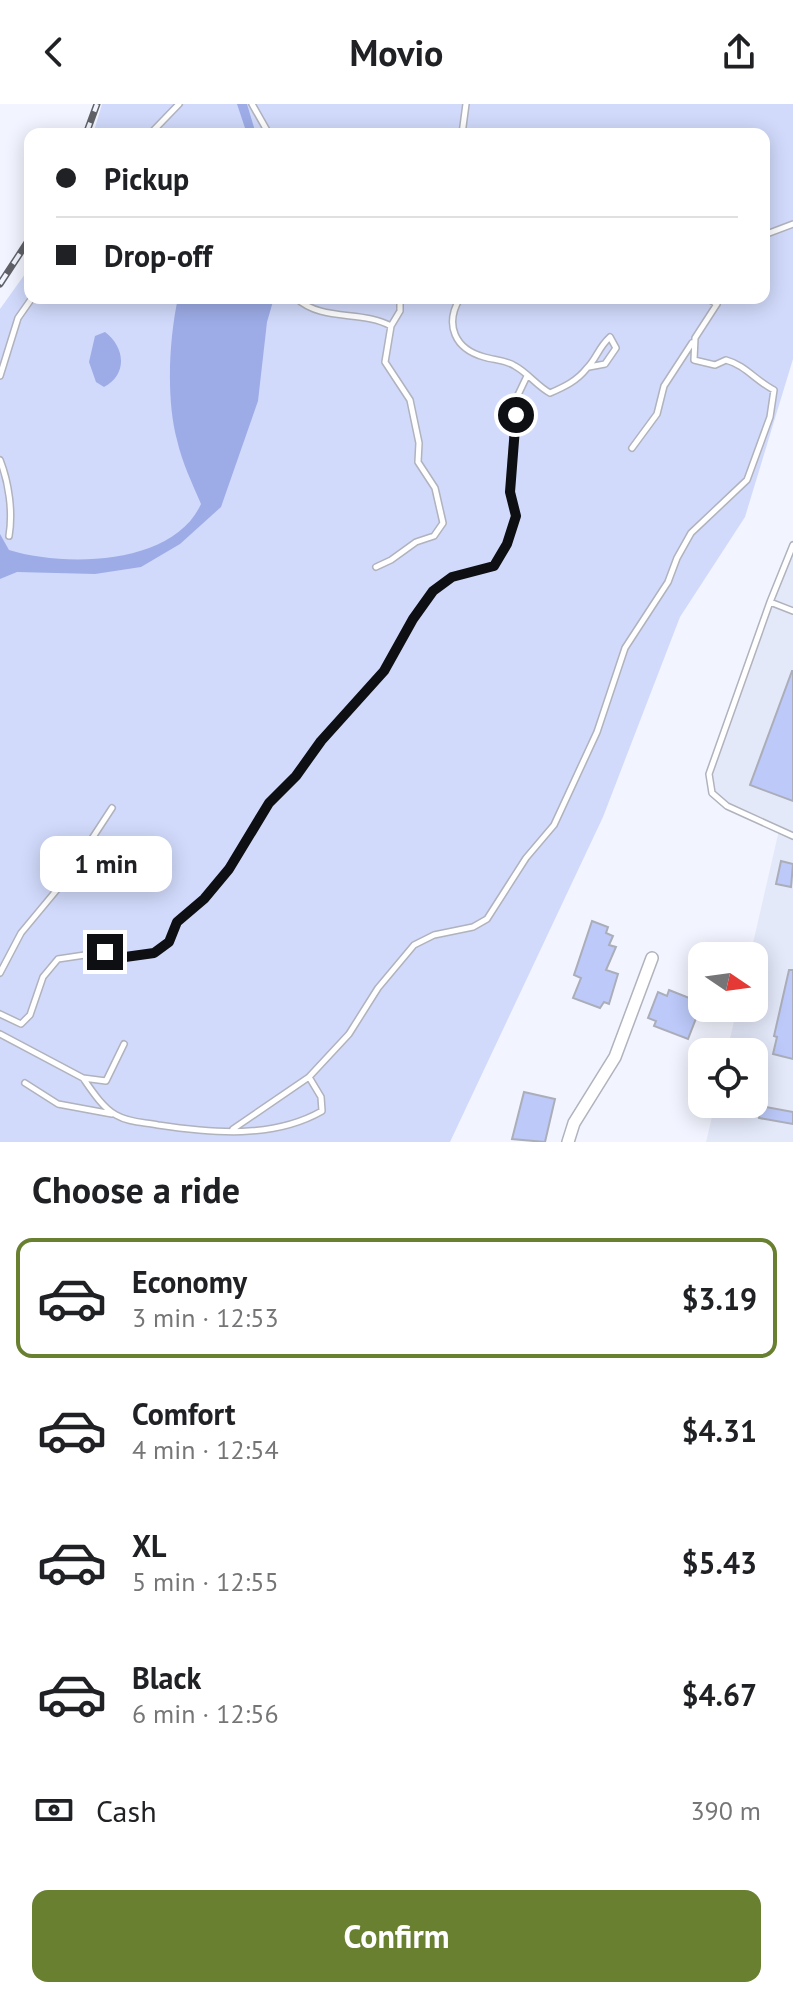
<!DOCTYPE html>
<html lang="en">
<head>
<meta charset="utf-8">
<style>
  :root { --surface:#fff; --page:#f6f6f6; --text:#202124; --muted:#757577; --line:#e0e0e0; --accent:#6a8031 }
  body { margin:0; font-family:"PT Sans",sans-serif; background:var(--page); color:var(--text); height:100vh; display:flex; flex-direction:column; font-size:30px; white-space:nowrap }
  * { box-sizing:border-box; margin:0 }
  p { font-size:26px; color:var(--muted) }
  .icon { flex:none; width:44px; height:44px; fill:none; stroke:currentColor; stroke-width:2; stroke-linecap:round; stroke-linejoin:round }
  .map { position:relative; height:1038px; overflow:hidden }
  .details { display:flex; flex-direction:column; background:var(--surface); flex:1 }
  .details>* { flex:none }
  .hud { position:absolute; left:24px; top:24px; width:746px; height:176px; border-radius:16px; box-shadow:0 4px 20px #0003; display:grid; align-content:center; height:176px; padding:0 32px; background:var(--surface) }
  .needle { width:52px; rotate:103deg }
  .controls { position:absolute; left:688px; top:838px; display:grid; gap:16px }
  .controls a { display:grid; place-items:center; width:80px; height:80px; border-radius:16px; background:var(--surface); box-shadow:0 4px 20px #0003; font-size:40px }
  .end { position:absolute; width:36px; height:36px; margin:-18px; border:10px solid #0e0f13; background:#fff; box-shadow:0 0 0 4px #fff }
  .from { border-radius:50% }
  .bubble { position:absolute; height:56px; border-radius:16px; background:var(--surface); box-shadow:0 4px 20px #0003; font-size:26px; font-weight:600; line-height:56px; text-align:center }
  .hud b { display:flex; align-items:center; gap:28px; height:76px; font-size:30px }
  .hud b+b { border-top:2px solid var(--line) }
  .hud i { width:20px; height:20px; background:var(--text) }
  ul { padding:0; list-style:none }
  li { display:flex; align-items:center; gap:24px; height:120px; margin:0 16px 12px; padding:0 16px; border:4px solid transparent; border-radius:16px }
  li div { flex:1 }
  li b { display:block; font-size:30px }
  li em { font-style:normal; font-weight:600 }
  li.active { border-color:var(--accent) }
  li>.icon { width:72px; height:72px; stroke-width:1.5 }
  h2 { padding:0 32px; font-size:36px; line-height:96px }
  .pay { display:flex; align-items:center; gap:20px; height:88px; padding:0 32px; font-size:30px }
  .pay p { margin-inline-start:auto }
  .cta { display:flex; gap:16px; margin-top:auto; padding:16px 32px }
  .cta a { flex:1; height:92px; border-radius:16px; background:var(--accent); color:#fff; font-size:32px; font-weight:600; line-height:92px; text-align:center }
  header { display:flex; justify-content:space-between; align-items:center; height:104px; padding:0 32px; background:var(--surface); font-size:36px; font-weight:600 }
  .map>svg:first-child { display:block }
</style>
</head>
<body>
<header><svg class="icon" aria-label="back" viewBox="0 0 24 24"><path d="M15 5l-7 7 7 7"/></svg>Movio<svg class="icon" aria-label="share" viewBox="0 0 24 24"><path d="M12 15V3M7 8l5-5 5 5M5 13v7h14v-7"/></svg></header>
<div class="map">
<svg width="793" height="1038" viewBox="0 0 793 1038">
  <rect width="100%" height="100%" fill="#f2f5ff"/>
  <!-- built -->
  <path fill="#e4e9fa" d="M 793,441 L 793,1038 L 706,1038 L 715,1000 L 754,1000 L 754,948 L 727,948 L 737,904 L 754,904 L 754,852 L 750,852 L 779,726 L 727,702 L 712,689 L 709,670 Z"/>
  <!-- green -->
  <path fill="#d1dafb" d="M 102,0 L 793,0 L 793,255 L 745,413 L 680,513 L 603,713 L 450,1038 L 0,1038 L 0,205 L 30,163 L 30,194 L 764,194 L 764,30 L 93,30 Z"/>
  <!-- water -->
  <path fill="#9dace7" d="M 237,0 L 247,0 L 256,30 L 247,30 Z
    M 178,194 L 274,194 L 267,218 L 258,297 L 221,403 L 180,440 L 141,463 L 95,470 L 17,468 L 0,475 L 0,430 L 9,446 C 64,463 173,462 201,400 C 192,379 182,358 177,336 C 166,295 169,235 178,194 Z
    M 105,228 C 125,243 128,270 104,283 L 96,278 L 89,258 L 95,232 Z"/>
  <!-- building -->
  <path fill="#bcc9f9" stroke="#abaeb8" stroke-width="2" d="M 792,567 L 793,567 L 793,697 L 750,681 Z
    M 781,757 L 793,760 L 791,783 L 776,780 Z
    M 592,817 L 608,823 L 606,829 L 613,832 L 609,841 L 616,843 L 606,866 L 618,870 L 609,900 L 604,898 L 600,904 L 573,894 L 581,874 L 574,871 Z
    M 789,866 L 793,866 L 793,955 L 773,950 L 777,933 L 774,932 Z
    M 669,886 L 702,899 L 688,935 L 654,922 L 656,917 L 648,914 L 658,888 L 667,892 Z
    M 524,988 L 555,995 L 545,1038 L 512,1035 Z
    M 761,1002 L 793,1008 L 793,1020 L 759,1014 Z"/>
  <g fill="none" stroke-linecap="round" stroke-linejoin="round">
    <!-- service casing -->
    <g stroke="#b0b2bc" stroke-width="8">
      <path id="service" d="M 252,0 L 269,30
        M 150,30 L 179,0
        M 462,30 L 466,0
        M 764,131 L 793,120
        M 296,194 C 322,218 362,206 391,222
        M 460,194 C 444,221 455,245 484,253 C 494,256 506,256 515,262 C 528,269 537,282 550,289 C 564,283 577,277 587,264 C 597,254 598,244 610,233 L 616,244 L 605,260 L 589,263
        M 0,272 L 18,214 L 32,194
        M 632,344 L 657,310 L 664,282 L 692,239
        M 0,356 C 9,379 13,408 9,432
        M 793,441 L 770,498 L 793,507
        M 376,463 L 391,456 L 416,438 L 434,432 L 443,419 L 435,384 L 418,358 L 419,339 L 410,296 L 385,258 L 391,222 L 400,207 L 400,194
        M 770,498 L 709,670 L 712,689 L 727,702 L 793,732
        M 0,869 L 21,829 L 65,776 L 112,704
        M 0,910 L 21,920 L 30,911 L 43,873 L 58,855 L 105,848 L 118,854 L 154,849 L 169,838 L 177,818 L 204,795 L 229,765 L 269,699 L 296,672 L 321,637 L 384,567 L 413,515 L 433,487 L 452,473 L 494,462 L 507,440 L 516,412 L 510,388 L 511,365 L 517,293 L 527,272
        M 0,930 L 83,974 L 106,977 L 124,940
        M 83,974 C 92,987 103,1004 116,1011 C 130,1019 144,1018 158,1021 C 212,1029 273,1035 322,1007 L 321,993 L 309,973 L 349,930 L 378,884 L 414,841 L 434,831 L 473,823 L 487,815 L 526,754 L 554,721 L 597,628 L 625,544 L 668,478 L 677,454 L 691,429 L 747,376 L 770,313 L 774,286 C 756,277 745,261 726,256 L 715,261 L 694,256 L 695,234 L 717,200 L 710,196 L 712,194
        M 25,979 L 58,1000 L 112,1010
        M 233,1025 L 309,973"/>
    </g>
    <!-- minor casing -->
    <g stroke="#b0b2bc" stroke-width="14">
      <path id="minor" d="M 568,1038 L 574,1019 L 615,953 L 652,854"/>
    </g>
    <!-- service -->
    <use href="#service" stroke="#fff" stroke-width="5"/>
    <!-- minor -->
    <use href="#minor" stroke="#fff" stroke-width="11"/>
    <!-- rail casing -->
    <g stroke="#606268" stroke-width="7">
      <path id="rail" d="M 86,30 L 97,0
        M 0,180 L 30,134"/>
    </g>
    <!-- rail -->
    <use href="#rail" stroke="#f2f5ff" stroke-width="4" stroke-dasharray="12" stroke-linecap="butt"/>
  </g>
  <g fill="none" stroke-linecap="round" stroke-linejoin="round">
    <!-- route -->
    <path stroke="#0e0f13" stroke-width="10" d="M 105,848 L 118,854 L 154,849 L 169,838 L 177,818 L 204,795 L 229,765 L 269,699 L 296,672 L 321,637 L 384,567 L 413,515 L 433,487 L 452,473 L 494,462 L 507,440 L 516,412 L 510,388 L 516,311"/>
  </g>
</svg>
<div class="controls">
<a><svg class="needle" viewBox="-14 -14 28 28"><path d="M0-13l5 13h-10z" fill="#e53935"/><path d="M0 13l5-13h-10z" fill="#757577"/></svg></a>
<a><svg class="icon" aria-label="locate" viewBox="0 0 24 24"><circle cx="12" cy="12" r="6"/><path d="M12 2v4M12 18v4M2 12h4M18 12h4"/></svg></a>
</div>
<i class="end from" style="left:516px;top:311px"></i>
<i class="end" style="left:105px;top:848px"></i>
<div class="bubble" style="left:40px;top:732px;width:132px">1 min</div>
<div class="hud">
<b><i class="from"></i>Pickup</b>
<b><i></i>Drop-off</b>
</div>
</div>
<section class="details">
<h2>Choose a ride</h2>
<ul>
<li class="active"><svg class="icon" aria-label="car" viewBox="0 0 24 24"><path d="M5 17H2v-5l4-1 3-4h7l3 4 3 1v5h-3M9 17h6M6 11h13"/><circle cx="7" cy="17" r="2"/><circle cx="17" cy="17" r="2"/></svg><div><b>Economy</b><p>3 min · 12:53</p></div><em>$3.19</em></li>
<li><svg class="icon" aria-label="car" viewBox="0 0 24 24"><path d="M5 17H2v-5l4-1 3-4h7l3 4 3 1v5h-3M9 17h6M6 11h13"/><circle cx="7" cy="17" r="2"/><circle cx="17" cy="17" r="2"/></svg><div><b>Comfort</b><p>4 min · 12:54</p></div><em>$4.31</em></li>
<li><svg class="icon" aria-label="car" viewBox="0 0 24 24"><path d="M5 17H2v-5l4-1 3-4h7l3 4 3 1v5h-3M9 17h6M6 11h13"/><circle cx="7" cy="17" r="2"/><circle cx="17" cy="17" r="2"/></svg><div><b>XL</b><p>5 min · 12:55</p></div><em>$5.43</em></li>
<li><svg class="icon" aria-label="car" viewBox="0 0 24 24"><path d="M5 17H2v-5l4-1 3-4h7l3 4 3 1v5h-3M9 17h6M6 11h13"/><circle cx="7" cy="17" r="2"/><circle cx="17" cy="17" r="2"/></svg><div><b>Black</b><p>6 min · 12:56</p></div><em>$4.67</em></li>
</ul>
<div class="pay"><svg class="icon" aria-label="cash" viewBox="0 0 24 24"><path d="M3 7h18v10H3z"/><circle cx="12" cy="12" r="2"/></svg>Cash<p>390 m</p></div>
<div class="cta"><a>Confirm</a></div>
</section>
</body>
</html>
